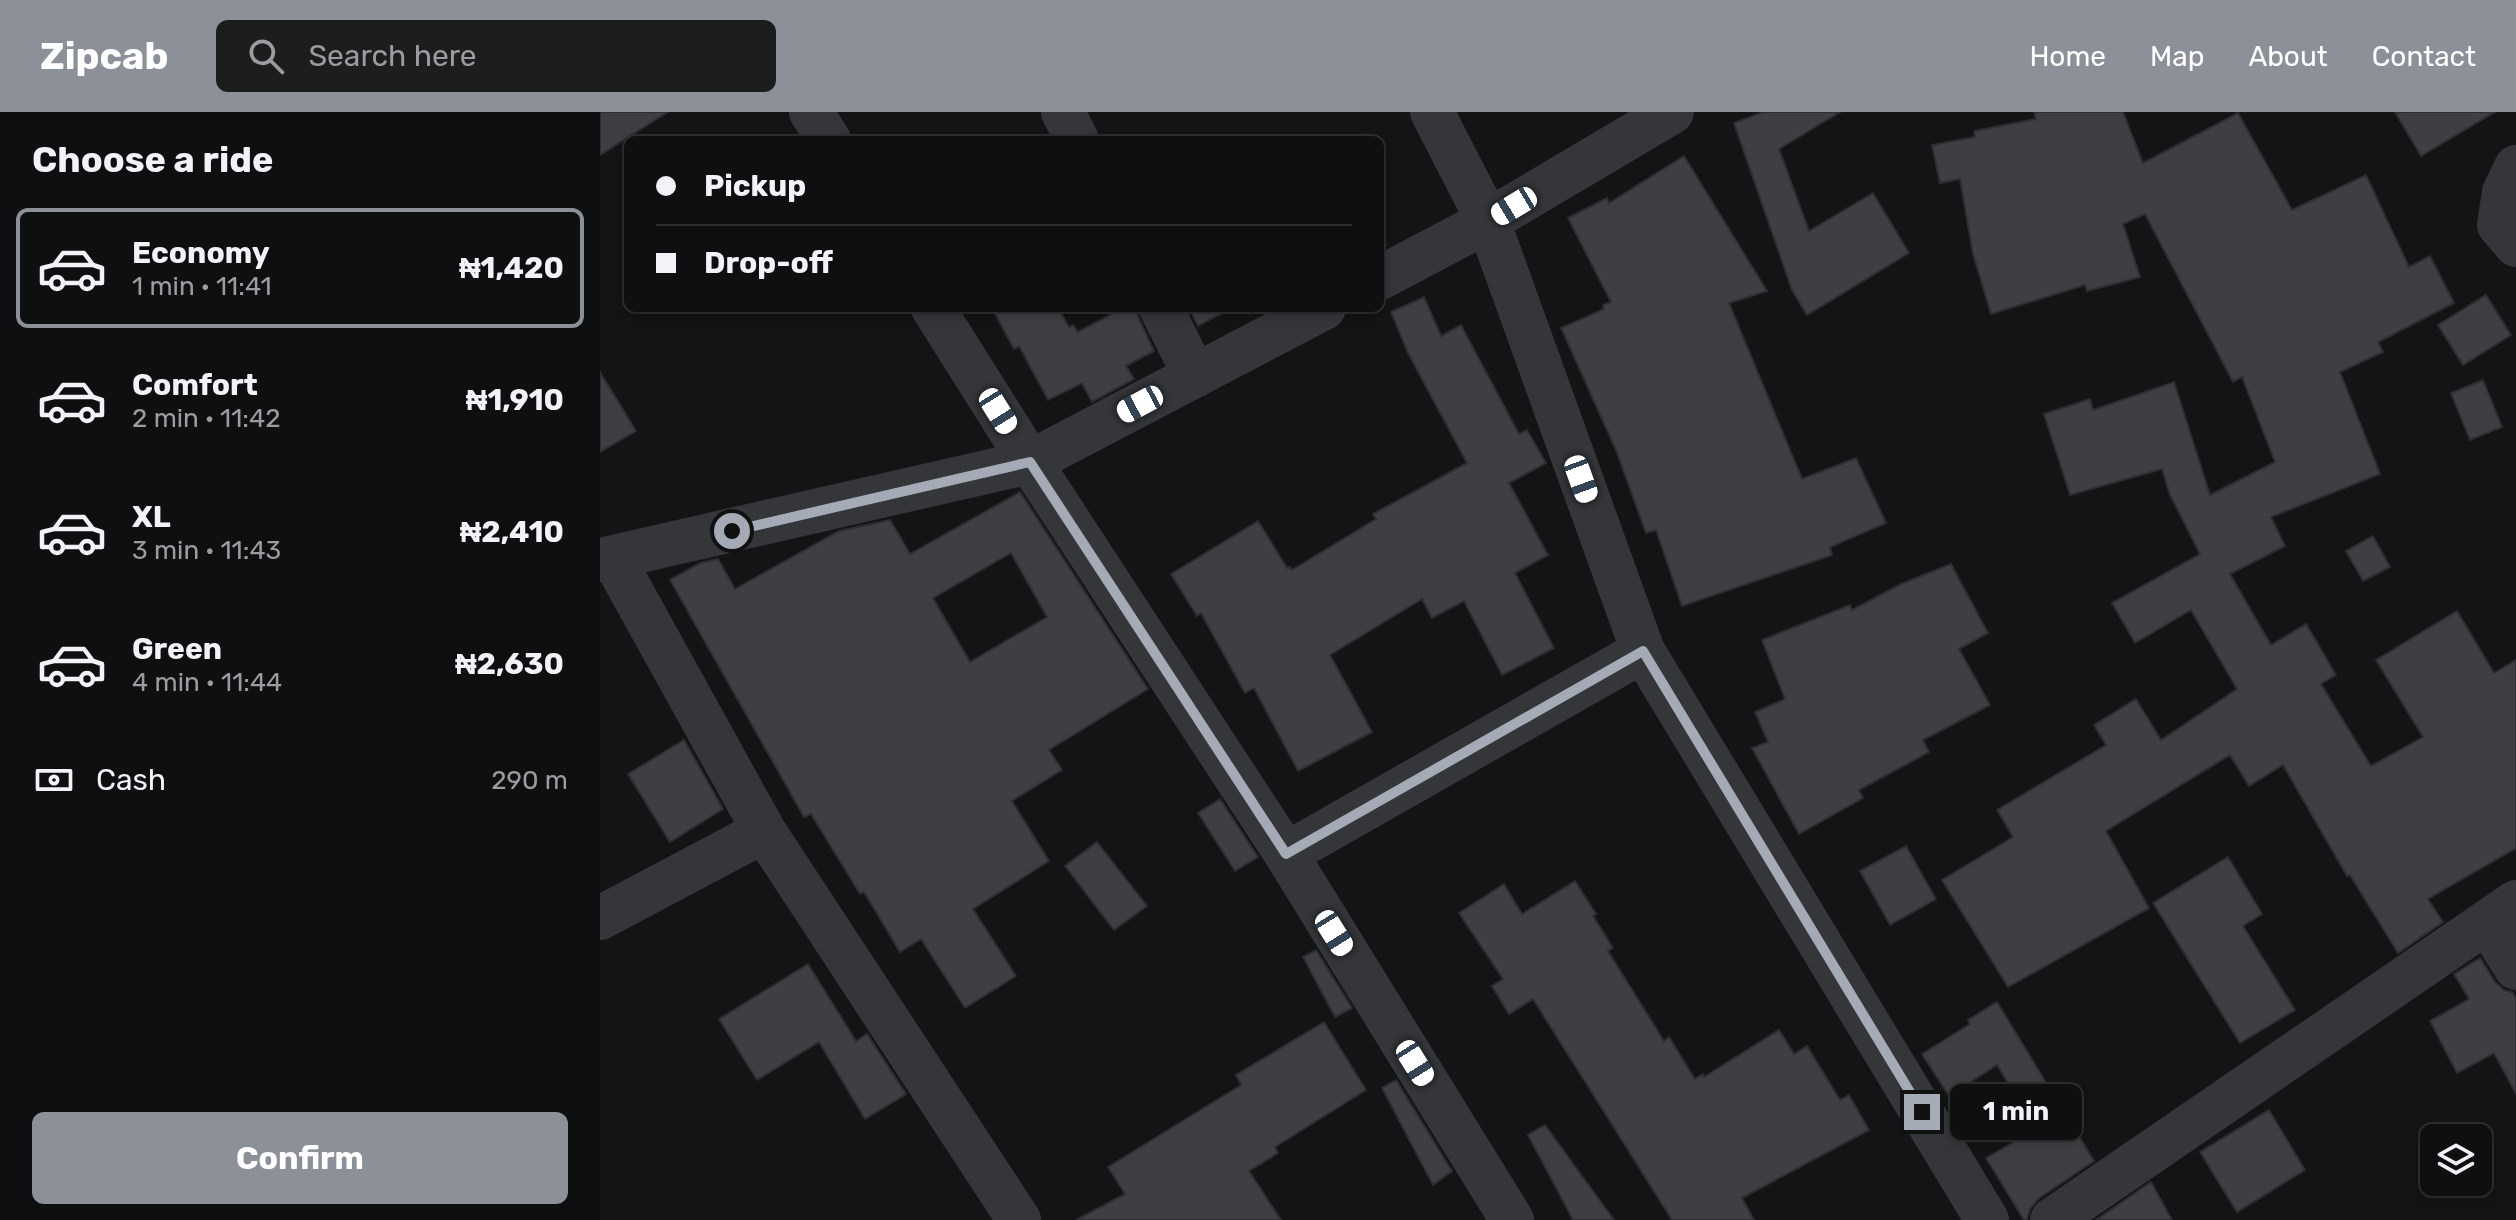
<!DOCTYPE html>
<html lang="en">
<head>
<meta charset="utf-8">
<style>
  :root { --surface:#0e0f10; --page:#1c1d1e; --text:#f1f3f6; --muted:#9b9c9f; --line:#2e2f30; --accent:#8c9099 }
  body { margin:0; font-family:Rubik,sans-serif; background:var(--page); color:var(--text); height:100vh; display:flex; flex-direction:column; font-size:30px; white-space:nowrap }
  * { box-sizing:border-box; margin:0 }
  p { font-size:26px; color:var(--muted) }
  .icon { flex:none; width:44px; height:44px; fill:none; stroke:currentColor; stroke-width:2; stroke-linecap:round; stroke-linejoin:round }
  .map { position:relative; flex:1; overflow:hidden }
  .details { display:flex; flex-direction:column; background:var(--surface); width:600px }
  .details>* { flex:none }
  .banner { position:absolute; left:24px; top:24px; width:760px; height:176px; border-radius:12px; box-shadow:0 4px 12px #0003,0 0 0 2px var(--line); display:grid; align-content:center; height:176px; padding:0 32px; background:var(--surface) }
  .controls { position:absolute; left:1820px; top:1012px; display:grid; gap:16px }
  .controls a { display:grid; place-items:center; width:72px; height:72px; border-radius:12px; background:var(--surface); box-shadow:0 4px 12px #0003,0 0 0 2px var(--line); font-size:40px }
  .end { position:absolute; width:36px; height:36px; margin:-18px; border:10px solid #a5abb6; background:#111; box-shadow:0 0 0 4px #111 }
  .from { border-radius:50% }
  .bubble { position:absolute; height:56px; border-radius:12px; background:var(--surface); box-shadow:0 4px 12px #0003,0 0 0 2px var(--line); font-size:26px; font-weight:700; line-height:56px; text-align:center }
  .car { position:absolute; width:24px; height:48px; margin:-24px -12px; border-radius:10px; box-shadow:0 0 6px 2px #0007; background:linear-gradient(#fff 24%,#345 0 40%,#fff 0 76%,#345 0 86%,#fff 0) }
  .banner b { display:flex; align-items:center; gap:28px; height:76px; font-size:30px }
  .banner b+b { border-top:2px solid var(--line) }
  .banner i { width:20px; height:20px; background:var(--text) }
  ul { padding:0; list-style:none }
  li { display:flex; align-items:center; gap:24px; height:120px; margin:0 16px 12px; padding:0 16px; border:4px solid transparent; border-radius:12px }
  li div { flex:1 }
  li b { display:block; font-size:30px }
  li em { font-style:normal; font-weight:700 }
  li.on { border-color:var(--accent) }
  li>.icon { width:72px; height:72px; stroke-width:1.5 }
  h2 { padding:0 32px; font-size:36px; line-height:96px }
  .pay { display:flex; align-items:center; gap:20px; height:88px; padding:0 32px; font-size:30px }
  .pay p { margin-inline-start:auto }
  .cta { display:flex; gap:16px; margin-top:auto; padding:16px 32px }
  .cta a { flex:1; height:92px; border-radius:12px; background:var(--accent); color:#fff; font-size:32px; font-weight:700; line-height:92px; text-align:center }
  header { display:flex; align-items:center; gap:48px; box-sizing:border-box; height:112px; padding:0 40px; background:var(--accent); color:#fff }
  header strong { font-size:38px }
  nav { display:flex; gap:44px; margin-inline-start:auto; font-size:28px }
  .search { width:560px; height:72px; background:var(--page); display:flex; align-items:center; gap:20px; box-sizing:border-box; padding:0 28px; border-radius:12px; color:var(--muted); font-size:30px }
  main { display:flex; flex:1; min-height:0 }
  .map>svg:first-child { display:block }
</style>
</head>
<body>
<header>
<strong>Zipcab</strong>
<div class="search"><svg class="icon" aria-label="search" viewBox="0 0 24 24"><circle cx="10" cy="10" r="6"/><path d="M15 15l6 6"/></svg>Search here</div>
<nav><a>Home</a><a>Map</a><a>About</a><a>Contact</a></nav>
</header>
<main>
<section class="details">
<h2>Choose a ride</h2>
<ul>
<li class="on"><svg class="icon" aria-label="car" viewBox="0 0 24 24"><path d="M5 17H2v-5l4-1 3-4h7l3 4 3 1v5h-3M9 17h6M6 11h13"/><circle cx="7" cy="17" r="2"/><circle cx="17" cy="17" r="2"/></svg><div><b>Economy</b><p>1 min · 11:41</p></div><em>₦1,420</em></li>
<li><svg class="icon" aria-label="car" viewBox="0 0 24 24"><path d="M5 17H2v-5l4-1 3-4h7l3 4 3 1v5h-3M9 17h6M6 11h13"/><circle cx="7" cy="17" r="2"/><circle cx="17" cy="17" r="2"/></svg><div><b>Comfort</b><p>2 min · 11:42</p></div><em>₦1,910</em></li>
<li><svg class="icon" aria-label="car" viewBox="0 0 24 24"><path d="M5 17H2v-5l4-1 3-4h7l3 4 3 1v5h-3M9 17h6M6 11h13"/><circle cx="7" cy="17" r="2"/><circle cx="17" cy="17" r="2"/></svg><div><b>XL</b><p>3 min · 11:43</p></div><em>₦2,410</em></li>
<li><svg class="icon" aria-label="car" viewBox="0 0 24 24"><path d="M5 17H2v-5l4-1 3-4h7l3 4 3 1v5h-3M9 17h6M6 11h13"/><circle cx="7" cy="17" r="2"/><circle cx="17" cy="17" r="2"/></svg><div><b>Green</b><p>4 min · 11:44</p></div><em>₦2,630</em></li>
</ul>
<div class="pay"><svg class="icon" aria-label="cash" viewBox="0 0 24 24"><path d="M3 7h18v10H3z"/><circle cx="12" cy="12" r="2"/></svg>Cash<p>290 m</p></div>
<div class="cta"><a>Confirm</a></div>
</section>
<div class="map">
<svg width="1916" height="1108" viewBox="0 0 1916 1108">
  <rect width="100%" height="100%" fill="#131415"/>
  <!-- building -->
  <path fill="#3d3f42" stroke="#2d2e31" stroke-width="2" fill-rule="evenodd" d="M 0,0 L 68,0 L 0,43 Z
    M 1163,0 L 1240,0 L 1179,37 L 1209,119 L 1273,81 L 1309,141 L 1207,203 L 1192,178 L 1134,11 Z
    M 1434,0 L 1523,0 L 1543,51 L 1638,1 L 1692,98 L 1766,63 L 1809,155 L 1830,144 L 1854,191 L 1778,230 L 1783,240 L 1740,260 L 1780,362 L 1671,405 L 1685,434 L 1630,462 L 1671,533 L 1706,512 L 1736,563 L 1721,572 L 1771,654 L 1823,625 L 1776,548 L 1857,499 L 1894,561 L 1916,548 L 1916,736 L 1828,787 L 1843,810 L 1798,841 L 1750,763 L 1747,764 L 1683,653 L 1649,674 L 1630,643 L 1506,719 L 1549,796 L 1408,875 L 1342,768 L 1413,725 L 1397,698 L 1506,633 L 1494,613 L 1536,587 L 1561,628 L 1637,577 L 1591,498 L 1535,531 L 1512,491 L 1600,442 L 1570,383 L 1562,357 L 1470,383 L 1444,302 L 1490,287 L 1493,298 L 1574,270 L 1610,383 L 1675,350 L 1642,265 L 1633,270 L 1545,102 L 1523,112 L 1540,165 L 1487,179 L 1485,173 L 1391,202 L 1373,142 L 1360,67 L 1340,71 L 1332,33 L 1375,25 L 1374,19 L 1436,7 Z
    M 1795,0 L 1895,0 L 1821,44 Z
    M 1084,44 L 1167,179 L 1129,191 L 1202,367 L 1256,346 L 1286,411 L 1230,435 L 1232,443 L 1082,494 L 1056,418 L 1046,421 L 1016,338 L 961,216 L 1004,197 L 1003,193 L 1011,190 L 968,106 L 1007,86 L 1009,91 Z
    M 1886,183 L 1911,223 L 1863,253 L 1838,213 Z
    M 824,185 L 841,224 L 861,213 L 919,322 L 927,318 L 946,351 L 909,371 L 948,443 L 915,461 L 954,536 L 902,563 L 864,489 L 832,506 L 822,487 L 730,543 L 772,620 L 698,659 L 654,576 L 645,581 L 601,501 L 597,504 L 571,462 L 658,409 L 687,456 L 690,455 L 692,458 L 776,407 L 773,402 L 867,351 L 808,241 L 791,200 Z
    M 392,196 L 458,196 L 469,215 L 473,213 L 478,220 L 523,196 L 536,196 L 539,207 L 554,239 L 526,254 L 534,267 L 492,290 L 482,271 L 448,288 L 419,234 L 414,237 Z
    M 589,196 L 632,196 L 598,214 Z
    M 0,260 L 36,319 L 0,340 Z
    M 1883,268 L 1902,315 L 1870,328 L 1851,281 Z
    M 420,380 L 548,577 L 449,638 L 462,658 L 412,689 L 449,749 L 373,797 L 416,864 L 365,896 L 321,827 L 300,840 L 264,780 L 260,782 L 211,702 L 204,705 L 70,468 L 100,451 L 118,447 L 135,477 L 239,419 L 290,408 L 310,442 ZM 411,441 L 447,505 L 370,550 L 333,486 Z
    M 1773,424 L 1790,455 L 1763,469 L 1746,439 Z
    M 1351,452 L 1388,521 L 1359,537 L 1390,593 L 1323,628 L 1329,640 L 1259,678 L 1263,686 L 1199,722 L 1152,636 L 1168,630 L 1155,600 L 1185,587 L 1162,528 L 1250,493 L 1252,498 L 1301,472 Z
    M 84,628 L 123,697 L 70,730 L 28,662 Z
    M 620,687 L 658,745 L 635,759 L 598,701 Z
    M 497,730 L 547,794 L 514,818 L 465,754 Z
    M 1306,734 L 1336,787 L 1290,813 L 1260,759 Z
    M 1628,745 L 1662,802 L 1643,814 L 1695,898 L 1640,931 L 1553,791 Z
    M 975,769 L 996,802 L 993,804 L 1013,836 L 1008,839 L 1064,929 L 1069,925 L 1095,967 L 1103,962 L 1104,965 L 1179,918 L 1194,942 L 1207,934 L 1240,988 L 1249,983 L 1269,1018 L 1142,1086 L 1154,1108 L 1072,1108 L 933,887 L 909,902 L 892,874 L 903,867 L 859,801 L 904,772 L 922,802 Z
    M 716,838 L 752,896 L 735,905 L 703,845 Z
    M 1880,846 L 1895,870 L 1904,878 L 1912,880 L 1916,886 L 1916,982 L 1894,941 L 1857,961 L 1830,909 L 1869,887 L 1854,862 Z
    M 208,852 L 256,929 L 267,922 L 306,982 L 265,1007 L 219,930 L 157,968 L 119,907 Z
    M 1397,890 L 1494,1049 L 1438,1087 L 1430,1097 L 1427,1108 L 1424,1108 L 1386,1046 L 1436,1017 L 1397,953 L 1349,984 L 1322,942 L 1370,912 L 1368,908 Z
    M 724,910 L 766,978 L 675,1035 L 678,1041 L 649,1059 L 681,1108 L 476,1108 L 525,1082 L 508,1055 L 641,973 L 636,963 Z
    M 796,968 L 852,1059 L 833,1073 L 782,976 Z
    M 1669,998 L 1705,1058 L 1637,1100 L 1600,1040 Z
    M 945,1013 L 1014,1108 L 973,1108 L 928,1023 Z
    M 1551,1070 L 1572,1108 L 1496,1108 Z"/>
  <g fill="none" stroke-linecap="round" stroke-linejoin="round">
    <!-- minor -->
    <path stroke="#34363a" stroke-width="44" d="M 211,0 L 229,28
      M 463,0 L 477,28
      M 832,0 L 888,109 L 1043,539 L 1387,1108
      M 1916,55 L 1904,80 L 1899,113 L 1916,133
      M 780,166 L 888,109 L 1072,0
      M 333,196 L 430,350 L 686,742 L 912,1108
      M 561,196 L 595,264
      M 13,446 L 164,719 L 419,1108
      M 0,448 L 430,350 L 724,196
      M 686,742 L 1043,539
      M 0,806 L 164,719
      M 1887,810 L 1916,856
      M 1452,1108 L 1916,790"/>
  </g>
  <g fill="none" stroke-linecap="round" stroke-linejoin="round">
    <!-- route -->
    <path stroke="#a5abb6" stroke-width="10" d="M 132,419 L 430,350 L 686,742 L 1043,539 L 1322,1000"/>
  </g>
</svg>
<div class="controls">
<a><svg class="icon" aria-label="layers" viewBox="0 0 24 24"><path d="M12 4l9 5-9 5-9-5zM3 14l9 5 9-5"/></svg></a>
</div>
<i class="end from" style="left:132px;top:419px"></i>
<i class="end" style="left:1322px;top:1000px"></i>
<div class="bubble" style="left:1350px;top:972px;width:132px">1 min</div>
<i class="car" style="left:914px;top:94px;rotate:239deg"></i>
<i class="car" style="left:540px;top:292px;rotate:242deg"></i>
<i class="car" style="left:398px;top:299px;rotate:148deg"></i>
<i class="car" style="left:981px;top:367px;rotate:160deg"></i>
<i class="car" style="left:734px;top:821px;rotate:148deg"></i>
<i class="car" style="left:815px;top:951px;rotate:148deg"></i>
<div class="banner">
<b><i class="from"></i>Pickup</b>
<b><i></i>Drop-off</b>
</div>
</div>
</main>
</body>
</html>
